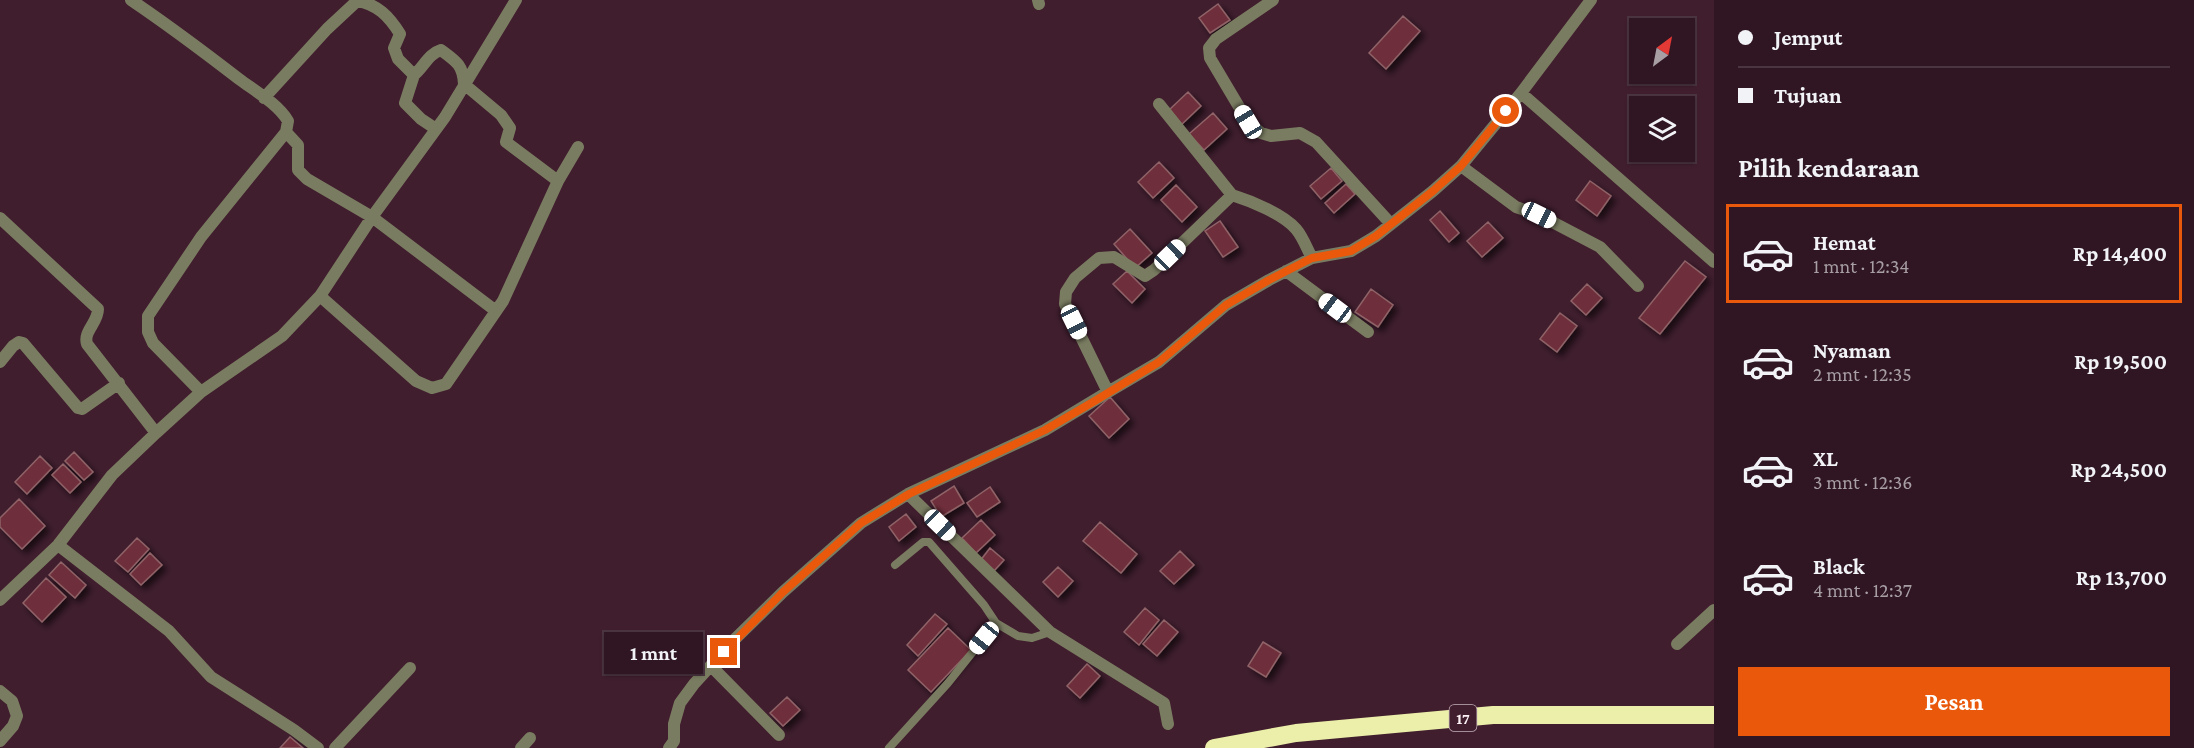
<!DOCTYPE html>
<html lang="id">
<head>
<meta charset="utf-8">
<style>
  :root { --surface:#301622; --page:#381f2a; --text:#f1f3f6; --muted:#a89fa5; --line:#4b3540; --accent:#ea580c }
  body { margin:0; font-family:"Crimson Pro",serif; background:var(--page); color:var(--text); height:100vh; display:flex; flex-direction:column; font-size:22px; white-space:nowrap }
  * { box-sizing:border-box; margin:0 }
  p { font-size:20px; color:var(--muted) }
  .icon { flex:none; width:33px; height:33px; fill:none; stroke:currentColor; stroke-width:2; stroke-linecap:round; stroke-linejoin:round }
  .map { position:relative; flex:1; overflow:hidden }
  .side { display:flex; flex-direction:column; background:var(--surface); width:480px }
  .side>* { flex:none }
  .guide { display:grid; align-content:center; height:132px; padding:0 24px; background:var(--surface) }
  .needle { width:39px; rotate:32deg }
  .controls { position:absolute; left:1629px; top:18px; display:grid; gap:12px }
  .controls a { display:grid; place-items:center; width:66px; height:66px; border-radius:0px; background:var(--surface); box-shadow:0 2px 4px #0004,0 0 0 2px var(--line); font-size:30px }
  .end { position:absolute; width:27px; height:27px; margin:-14px; border:8px solid #ea580c; background:#fff; box-shadow:0 0 0 3px #fff }
  .from { border-radius:50% }
  .bubble { position:absolute; height:42px; border-radius:0px; background:var(--surface); box-shadow:0 2px 4px #0004,0 0 0 2px var(--line); font-size:20px; font-weight:700; line-height:42px; text-align:center }
  .car { position:absolute; width:18px; height:36px; margin:-18px -9px; border-radius:8px; box-shadow:0 0 4px 2px #0007; background:linear-gradient(#fff 24%,#345 0 40%,#fff 0 76%,#345 0 86%,#fff 0) }
  .guide b { display:flex; align-items:center; gap:21px; height:57px; font-size:22px }
  .guide b+b { border-top:2px solid var(--line) }
  .guide i { width:15px; height:15px; background:var(--text) }
  ul { padding:0; list-style:none }
  li { display:flex; align-items:center; gap:18px; height:99px; margin:0 12px 9px; padding:0 12px; border:3px solid transparent; border-radius:0px }
  li div { flex:1 }
  li b { display:block; font-size:22px }
  li em { font-style:normal; font-weight:700 }
  li.selected { border-color:var(--accent) }
  li>.icon { width:54px; height:54px; stroke-width:1.5 }
  h2 { padding:0 24px; font-size:27px; line-height:72px }
  .button { display:flex; gap:12px; margin-top:auto; padding:12px 24px }
  .button a { flex:1; height:69px; border-radius:0px; background:var(--accent); color:#fff; font-size:24px; font-weight:700; line-height:69px; text-align:center }
  main { display:flex; flex:1; min-height:0 }
  .map>svg:first-child { display:block }
</style>
</head>
<body>
<main>
<div class="map">
<svg width="1714" height="748" viewBox="0 0 1714 748">
  <defs>
    <filter id="shadow"><feDropShadow dx="4.5" dy="4.5" stdDeviation="3" flood-color="#0009"/></filter>
  </defs>
  <rect width="100%" height="100%" fill="#401e2e"/>
  <!-- building -->
  <path fill="#6e2f3a" stroke="#8f6368" stroke-width="1.5" filter="url(#shadow)" d="M 1218,4 L 1230,20 L 1210,33 L 1199,18 Z
    M 1403,16 L 1420,31 L 1386,69 L 1369,53 Z
    M 1188,92 L 1201,106 L 1181,125 L 1168,111 Z
    M 1213,113 L 1227,129 L 1204,150 L 1189,134 Z
    M 1159,162 L 1174,178 L 1153,198 L 1138,182 Z
    M 1331,168 L 1342,181 L 1321,199 L 1310,186 Z
    M 1590,181 L 1611,196 L 1597,216 L 1576,200 Z
    M 1346,184 L 1355,194 L 1334,213 L 1325,203 Z
    M 1176,185 L 1197,207 L 1182,222 L 1161,200 Z
    M 1440,211 L 1459,233 L 1449,242 L 1430,220 Z
    M 1220,221 L 1238,247 L 1223,257 L 1205,231 Z
    M 1488,222 L 1503,238 L 1482,257 L 1467,241 Z
    M 1130,229 L 1152,253 L 1135,268 L 1114,244 Z
    M 1685,261 L 1706,277 L 1660,334 L 1639,318 Z
    M 1127,271 L 1145,289 L 1132,303 L 1113,284 Z
    M 1587,284 L 1602,298 L 1586,315 L 1571,301 Z
    M 1371,289 L 1393,305 L 1378,327 L 1355,312 Z
    M 1560,313 L 1577,326 L 1557,352 L 1540,339 Z
    M 1110,397 L 1129,419 L 1109,438 L 1089,416 Z
    M 74,452 L 93,472 L 84,480 L 65,461 Z
    M 40,456 L 52,468 L 27,494 L 15,482 Z
    M 63,464 L 81,482 L 70,493 L 52,475 Z
    M 954,486 L 964,503 L 941,517 L 931,501 Z
    M 990,487 L 1000,502 L 977,517 L 967,503 Z
    M 19,499 L 45,526 L 22,549 L 0,527 L 0,518 Z
    M 906,514 L 916,527 L 899,541 L 889,527 Z
    M 981,520 L 995,535 L 976,553 L 962,538 Z
    M 1100,522 L 1137,554 L 1121,573 L 1083,541 Z
    M 137,538 L 149,549 L 128,572 L 115,561 Z
    M 990,548 L 1004,560 L 993,572 L 980,561 Z
    M 1180,551 L 1194,565 L 1174,584 L 1160,571 Z
    M 150,553 L 162,565 L 141,585 L 130,574 Z
    M 61,562 L 86,585 L 75,598 L 49,575 Z
    M 1058,567 L 1073,581 L 1058,597 L 1043,582 Z
    M 46,578 L 66,597 L 42,622 L 23,603 Z
    M 1145,608 L 1159,620 L 1139,645 L 1124,632 Z
    M 935,614 L 947,624 L 918,656 L 907,645 Z
    M 1164,620 L 1178,632 L 1157,656 L 1143,644 Z
    M 948,628 L 971,650 L 931,692 L 908,670 Z
    M 1263,642 L 1281,653 L 1266,677 L 1248,666 Z
    M 1087,664 L 1100,676 L 1080,698 L 1067,686 Z
    M 787,697 L 800,710 L 783,726 L 770,713 Z
    M 290,737 L 303,748 L 280,748 Z"/>
  <g fill="none" stroke-linecap="round" stroke-linejoin="round">
    <!-- service -->
    <path stroke="#7a7c61" stroke-width="8" d="M 895,565 L 923,542 L 929,542 L 984,605 L 996,623 L 1018,636 L 1032,638 L 1050,632
      M 889,748 L 948,683 L 996,623"/>
    <!-- minor -->
    <path stroke="#7a7c61" stroke-width="12" d="M 131,0 C 168,25 204,52 239,79 C 255,91 278,104 288,121 L 286,132 L 201,237 L 148,316 L 148,332 L 153,343 L 201,392
      M 1038,0 L 1039,4
      M 1273,0 L 1216,39 L 1209,48 L 1210,58 L 1248,122 L 1261,133 L 1271,136 L 1300,133 L 1316,142 L 1391,224
      M 414,75 L 405,103 L 421,119 L 436,129
      M 1521,93 L 1714,262
      M 264,98 L 327,29 L 357,1 C 377,4 389,16 400,34 L 394,48 L 398,59 L 414,75 C 424,67 428,54 441,50 C 456,61 463,65 464,84 L 501,115 L 510,128 L 506,142 L 558,181
      M 1159,104 L 1232,195 C 1251,201 1283,214 1296,229 C 1303,237 1307,249 1312,258
      M 286,132 L 298,145 L 298,170 L 307,179 L 372,217 L 496,311
      M 1461,166 L 1516,207 L 1539,215 L 1600,247 L 1638,286
      M 0,218 L 98,309 C 98,323 83,331 87,344 L 156,433
      M 1286,271 L 1368,332
      M 320,296 L 416,381 L 432,388 L 446,384 L 503,301 L 558,181 L 578,147
      M 0,362 L 13,346 L 19,342 L 23,343 L 78,408 L 82,409 L 119,383
      M 1108,392 L 1065,304 L 1066,292 L 1075,278 L 1099,258 L 1114,257 L 1145,276 L 1154,270 L 1232,195
      M 908,494 L 1050,632 L 1164,703 L 1168,724
      M 58,545 L 169,631 L 211,677 L 294,730 L 318,748
      M 0,600 L 58,545 L 112,475 L 156,433 L 201,392 L 282,336 L 320,296 L 372,217 L 445,117 L 516,0
      M 1677,644 L 1714,610
      M 711,666 L 779,735
      M 0,691 L 12,701 L 17,716 L 13,726 L 0,741
      M 335,748 L 410,668
      M 521,748 L 530,738
      M 669,748 L 674,741 L 674,724 L 680,703 L 694,684 L 736,638 L 783,592 L 861,523 L 908,494 L 1045,430 L 1108,392 L 1159,362 L 1226,305 L 1269,280 L 1312,258 L 1351,251 L 1376,236 L 1433,191 L 1461,166 L 1521,93 L 1591,0"/>
    <!-- motorway -->
    <path stroke="#ebefa9" stroke-width="18" d="M 1214,748 L 1296,733 L 1493,715 L 1714,715"/>
  </g>
  <g fill="none" stroke-linecap="round" stroke-linejoin="round">
    <!-- route -->
    <path stroke="#ea580c" stroke-width="8" d="M 724,652 L 783,592 L 861,523 L 909,494 L 1045,430 L 1093,402 L 1159,362 L 1226,305 L 1269,280 L 1312,258 L 1351,251 L 1376,236 L 1433,191 L 1461,166 L 1506,111"/>
  </g>
  <g text-anchor="middle" stroke-width="5" stroke-linejoin="round" paint-order="stroke">
    <!-- shield labels -->
    <rect fill="#401e2e" stroke="#c4b2ba" stroke-width="1.5" x="1449.5" y="705" width="27" height="26" rx="4.5"/>
    <g font-size="16" font-weight="bold" fill="#fcf2f6">
      <text x="1463" y="724">17</text>
    </g>
  </g>
</svg>
<div class="controls">
<a><svg class="needle" viewBox="-14 -14 28 28"><path d="M0-13l5 13h-10z" fill="#e53935"/><path d="M0 13l5-13h-10z" fill="#a89fa5"/></svg></a>
<a><svg class="icon" aria-label="layers" viewBox="0 0 24 24"><path d="M12 4l9 5-9 5-9-5zM3 14l9 5 9-5"/></svg></a>
</div>
<i class="end from" style="left:1506px;top:111px"></i>
<i class="end" style="left:724px;top:652px"></i>
<div class="bubble" style="left:604px;top:632px;width:99px">1 mnt</div>
<i class="car" style="left:1248px;top:122px;rotate:329deg"></i>
<i class="car" style="left:1539px;top:215px;rotate:116deg"></i>
<i class="car" style="left:1170px;top:255px;rotate:46deg"></i>
<i class="car" style="left:1335px;top:308px;rotate:307deg"></i>
<i class="car" style="left:1074px;top:322px;rotate:154deg"></i>
<i class="car" style="left:940px;top:525px;rotate:134deg"></i>
<i class="car" style="left:984px;top:638px;rotate:219deg"></i>
</div>
<section class="side">
<div class="guide">
<b><i class="from"></i>Jemput</b>
<b><i></i>Tujuan</b>
</div>
<h2>Pilih kendaraan</h2>
<ul>
<li class="selected"><svg class="icon" aria-label="car" viewBox="0 0 24 24"><path d="M5 17H2v-5l4-1 3-4h7l3 4 3 1v5h-3M9 17h6M6 11h13"/><circle cx="7" cy="17" r="2"/><circle cx="17" cy="17" r="2"/></svg><div><b>Hemat</b><p>1 mnt · 12:34</p></div><em>Rp 14,400</em></li>
<li><svg class="icon" aria-label="car" viewBox="0 0 24 24"><path d="M5 17H2v-5l4-1 3-4h7l3 4 3 1v5h-3M9 17h6M6 11h13"/><circle cx="7" cy="17" r="2"/><circle cx="17" cy="17" r="2"/></svg><div><b>Nyaman</b><p>2 mnt · 12:35</p></div><em>Rp 19,500</em></li>
<li><svg class="icon" aria-label="car" viewBox="0 0 24 24"><path d="M5 17H2v-5l4-1 3-4h7l3 4 3 1v5h-3M9 17h6M6 11h13"/><circle cx="7" cy="17" r="2"/><circle cx="17" cy="17" r="2"/></svg><div><b>XL</b><p>3 mnt · 12:36</p></div><em>Rp 24,500</em></li>
<li><svg class="icon" aria-label="car" viewBox="0 0 24 24"><path d="M5 17H2v-5l4-1 3-4h7l3 4 3 1v5h-3M9 17h6M6 11h13"/><circle cx="7" cy="17" r="2"/><circle cx="17" cy="17" r="2"/></svg><div><b>Black</b><p>4 mnt · 12:37</p></div><em>Rp 13,700</em></li>
</ul>
<div class="button"><a>Pesan</a></div>
</section>
</main>
</body>
</html>
